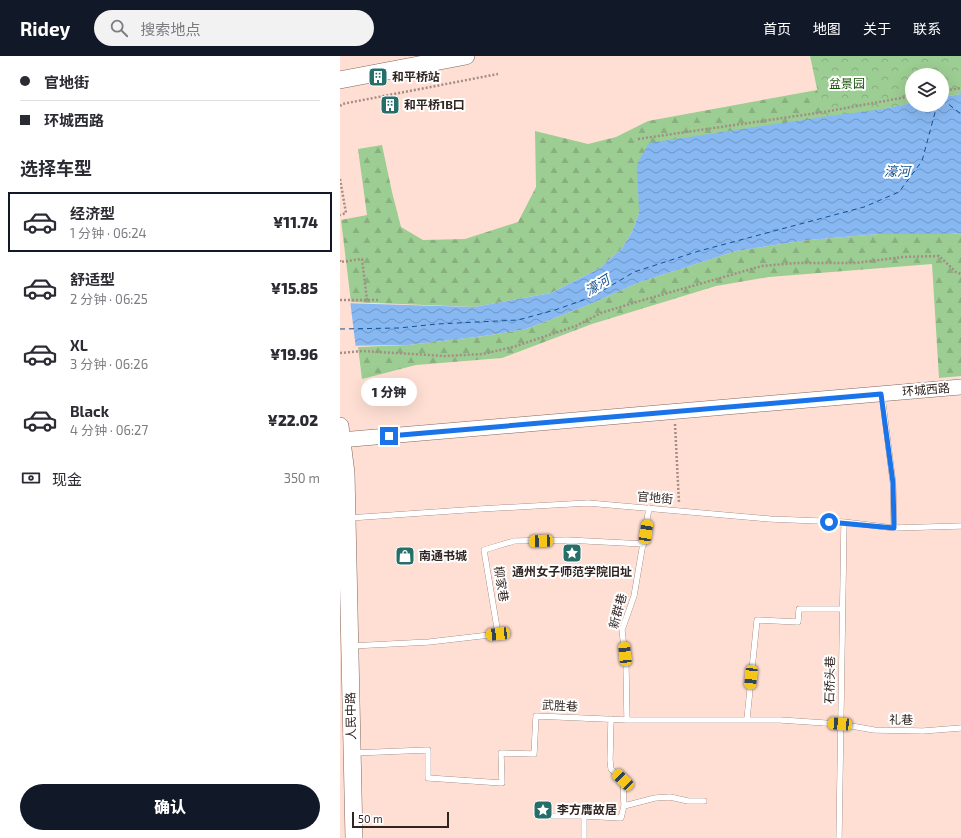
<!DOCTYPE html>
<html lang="zh">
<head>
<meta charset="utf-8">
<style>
  :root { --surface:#fff; --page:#f2f2f3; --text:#2b2b33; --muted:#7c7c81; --line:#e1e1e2; --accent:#111827 }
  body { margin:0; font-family:"Exo 2","Noto Sans SC",sans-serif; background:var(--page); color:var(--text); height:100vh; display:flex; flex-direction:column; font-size:15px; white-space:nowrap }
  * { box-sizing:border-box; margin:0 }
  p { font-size:13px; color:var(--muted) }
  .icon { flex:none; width:22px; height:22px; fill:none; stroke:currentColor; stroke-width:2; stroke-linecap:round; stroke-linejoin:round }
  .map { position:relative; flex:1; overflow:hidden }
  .panel { display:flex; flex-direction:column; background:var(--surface); width:340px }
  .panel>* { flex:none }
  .banner { display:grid; align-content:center; height:88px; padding:0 20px; background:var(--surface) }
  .tools { position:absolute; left:565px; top:12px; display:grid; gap:8px }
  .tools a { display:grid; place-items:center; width:44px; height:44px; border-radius:50%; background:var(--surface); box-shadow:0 4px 16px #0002; font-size:20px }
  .scale { position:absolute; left:12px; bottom:10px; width:97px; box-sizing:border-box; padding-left:4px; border:2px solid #312521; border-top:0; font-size:11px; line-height:14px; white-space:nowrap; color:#312521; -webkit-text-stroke:3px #fff; paint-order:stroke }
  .end { position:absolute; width:18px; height:18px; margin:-9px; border:5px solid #1a73e8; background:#fff; box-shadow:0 0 0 2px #fff }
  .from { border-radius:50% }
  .bubble { position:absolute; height:28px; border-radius:14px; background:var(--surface); box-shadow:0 4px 16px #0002; font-size:13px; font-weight:800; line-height:28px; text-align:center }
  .car { position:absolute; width:12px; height:24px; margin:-12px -6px; border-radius:5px; box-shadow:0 0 3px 1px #0007; background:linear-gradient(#f5c518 24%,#345 0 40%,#f5c518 0 76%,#345 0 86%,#f5c518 0) }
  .banner b { display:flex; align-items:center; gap:14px; height:38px; font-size:15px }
  .banner b+b { border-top:1px solid var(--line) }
  .banner i { width:10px; height:10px; background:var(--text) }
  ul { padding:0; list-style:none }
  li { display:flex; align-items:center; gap:12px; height:60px; margin:0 8px 6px; padding:0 12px; border:2px solid transparent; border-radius:0px }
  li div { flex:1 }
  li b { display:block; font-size:15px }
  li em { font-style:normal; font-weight:800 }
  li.on { border-color:var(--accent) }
  li>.icon { width:36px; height:36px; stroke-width:1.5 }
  h2 { padding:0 20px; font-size:18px; line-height:48px }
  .pay { display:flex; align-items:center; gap:10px; height:44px; padding:0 20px; font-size:15px }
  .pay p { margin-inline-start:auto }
  .button { display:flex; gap:8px; margin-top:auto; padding:8px 20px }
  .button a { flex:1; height:46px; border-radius:24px; background:var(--accent); color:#fff; font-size:16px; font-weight:800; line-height:46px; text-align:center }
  header { display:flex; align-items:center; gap:24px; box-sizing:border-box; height:56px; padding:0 20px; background:var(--accent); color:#fff }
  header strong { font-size:19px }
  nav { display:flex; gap:22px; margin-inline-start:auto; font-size:14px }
  .search { width:280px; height:36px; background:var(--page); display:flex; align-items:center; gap:10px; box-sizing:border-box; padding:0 14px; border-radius:22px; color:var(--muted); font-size:15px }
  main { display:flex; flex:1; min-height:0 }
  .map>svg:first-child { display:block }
</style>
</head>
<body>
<header>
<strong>Ridey</strong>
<div class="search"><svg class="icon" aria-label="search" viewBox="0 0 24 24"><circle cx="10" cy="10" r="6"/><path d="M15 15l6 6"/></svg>搜索地点</div>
<nav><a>首页</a><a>地图</a><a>关于</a><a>联系</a></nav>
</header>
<main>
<section class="panel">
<div class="banner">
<b><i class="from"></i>官地街</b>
<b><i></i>环城西路</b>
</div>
<h2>选择车型</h2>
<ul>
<li class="on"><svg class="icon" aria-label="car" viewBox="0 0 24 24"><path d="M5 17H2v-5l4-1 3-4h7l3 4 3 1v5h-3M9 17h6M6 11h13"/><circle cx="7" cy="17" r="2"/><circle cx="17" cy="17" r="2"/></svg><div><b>经济型</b><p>1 分钟 · 06:24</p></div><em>¥11.74</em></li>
<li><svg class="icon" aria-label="car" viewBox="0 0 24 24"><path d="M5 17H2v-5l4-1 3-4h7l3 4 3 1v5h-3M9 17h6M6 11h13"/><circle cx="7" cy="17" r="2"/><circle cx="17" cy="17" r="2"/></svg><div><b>舒适型</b><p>2 分钟 · 06:25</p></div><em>¥15.85</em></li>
<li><svg class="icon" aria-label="car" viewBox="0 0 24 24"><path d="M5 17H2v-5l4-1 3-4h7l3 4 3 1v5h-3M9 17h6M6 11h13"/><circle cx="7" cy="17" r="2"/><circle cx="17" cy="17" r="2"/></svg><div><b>XL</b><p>3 分钟 · 06:26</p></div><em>¥19.96</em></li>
<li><svg class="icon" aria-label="car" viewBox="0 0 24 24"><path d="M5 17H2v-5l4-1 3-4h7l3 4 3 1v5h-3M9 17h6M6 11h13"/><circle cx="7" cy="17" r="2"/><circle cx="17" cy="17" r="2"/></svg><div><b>Black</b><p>4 分钟 · 06:27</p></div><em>¥22.02</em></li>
</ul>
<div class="pay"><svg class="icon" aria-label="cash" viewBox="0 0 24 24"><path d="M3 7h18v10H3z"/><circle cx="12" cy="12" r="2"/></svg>现金<p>350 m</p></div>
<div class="button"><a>确认</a></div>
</section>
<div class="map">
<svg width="621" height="782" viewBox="0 0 621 782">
  <defs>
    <pattern id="forest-firs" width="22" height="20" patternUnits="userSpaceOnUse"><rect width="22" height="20" fill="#9ccd92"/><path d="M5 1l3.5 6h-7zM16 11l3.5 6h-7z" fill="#87b07e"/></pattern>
    <pattern id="park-crowns" width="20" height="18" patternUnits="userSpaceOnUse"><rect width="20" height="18" fill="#9ccd92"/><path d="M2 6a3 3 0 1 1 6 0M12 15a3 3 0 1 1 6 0" fill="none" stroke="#87b07e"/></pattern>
    <pattern id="water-waves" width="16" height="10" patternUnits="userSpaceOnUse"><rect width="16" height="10" fill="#87b8f2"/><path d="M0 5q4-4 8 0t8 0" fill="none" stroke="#6f95c4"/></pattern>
  </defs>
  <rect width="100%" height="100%" fill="#ffdfd3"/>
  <!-- forest -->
  <path fill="url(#forest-firs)" d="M 477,34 L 497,38 L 572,47 L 543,53 L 300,142 L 299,157 L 292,176 L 282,192 L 260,212 L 211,237 L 134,251 L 11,246 L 1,164 L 27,159 L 18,93 L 42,89 L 52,136 L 61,171 L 83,184 L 125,183 L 178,166 L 196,131 L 195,75 L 248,88 L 276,81 L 308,65 Z
    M 621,177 L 621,320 L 599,322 L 592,208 L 429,221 L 376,230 L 252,268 L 162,302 L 76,309 L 22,323 L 18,291 L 68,289 L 144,280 L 186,273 L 248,249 L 300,226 L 396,195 L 468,184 L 539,178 L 609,178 Z"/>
  <!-- park -->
  <path fill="url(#park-crowns)" d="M 470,0 L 621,0 L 621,38 L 602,41 L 602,19 L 572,19 L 572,47 L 543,53 L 483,61 Z"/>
  <!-- water -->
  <path fill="url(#water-waves)" d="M 621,38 L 621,177 L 609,178 L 539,178 L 468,184 L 396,195 L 300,226 L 248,249 L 186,273 L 144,280 L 68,289 L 0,290 L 0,247 L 134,251 L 211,237 L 260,212 L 282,192 L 292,176 L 299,157 L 297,108 L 309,87 L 483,61 L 543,53 L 572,47 L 572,49 L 602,49 L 602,41 Z"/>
  <!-- pier -->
  <path fill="#ffdfd3" d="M 10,244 L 16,293 L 0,292 L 0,245 Z"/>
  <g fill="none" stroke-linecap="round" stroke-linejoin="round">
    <!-- ferry -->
    <path stroke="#115191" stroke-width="1" stroke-dasharray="5 4" stroke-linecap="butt" d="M 602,43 L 621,58
      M 0,273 L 59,272 L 97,268 L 178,264 L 215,254 L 252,241 L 294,216 L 359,195 L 524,151 L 559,136 L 582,105 L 597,49"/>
    <!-- lane casing -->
    <g stroke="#82665d" stroke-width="6">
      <path id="lane" d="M 542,339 L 553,427 L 554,472
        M 9,462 L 140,453 L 248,447 L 430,463 L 504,466 L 554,472 L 621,470
        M 11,590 L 89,586 L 158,578 L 144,494 L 174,485 L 227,484 L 304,488
        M 407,663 L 417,564 L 458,566 L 459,553 L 502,553
        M 287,664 L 286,610 L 282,574 L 294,540 L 309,452
        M 14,697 L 88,694 L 88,722 L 162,727 L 161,697 L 194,698 L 196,660 L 287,664 L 440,664 L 500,668 L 534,674 L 583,675 L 621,672
        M 284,750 L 315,742 L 330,741 L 348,745 L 364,745
        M 202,760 L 244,760 L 244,782
        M 244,760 L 281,762 L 284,750 L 283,724 L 271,713 L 270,704 L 271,663
        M 499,782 L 504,466"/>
    </g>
    <!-- secondary casing -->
    <g stroke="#82665d" stroke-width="16">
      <path id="secondary" d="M 0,384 L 621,331"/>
    </g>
    <!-- primary casing -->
    <g stroke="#82665d" stroke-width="18">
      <path id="primary" d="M 0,24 L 126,0
        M 0,370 L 6,417 L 14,782"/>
    </g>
    <!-- path -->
    <path stroke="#a48d85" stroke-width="2.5" stroke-dasharray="2 2" stroke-linecap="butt" d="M 602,35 L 621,32
      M 0,50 L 2,48 L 158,18
      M 298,83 L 484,56 L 572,40
      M 0,123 L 6,157 L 0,159
      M 0,204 L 0,206 L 22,203 L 27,244
      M 0,244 L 38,244
      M 0,297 L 23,295 L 105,300 L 143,298 L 173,291 L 236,270 L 261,257 L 293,247 L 422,210 L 456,207 L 516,207 L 563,201 L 599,200 L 616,216 L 621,218
      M 335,368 L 339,447"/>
    <!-- lane -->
    <use href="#lane" stroke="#fff" stroke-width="5.5"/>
    <!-- secondary -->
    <use href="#secondary" stroke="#fff" stroke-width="15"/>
    <!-- primary -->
    <use href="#primary" stroke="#fff" stroke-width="17"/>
  </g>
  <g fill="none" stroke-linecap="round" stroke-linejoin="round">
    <!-- route -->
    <path stroke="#1a73e8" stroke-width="5" d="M 49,380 L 541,338 L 553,427 L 554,472 L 489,466"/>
  </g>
  <!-- icons -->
  <defs>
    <g id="building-square" transform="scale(1)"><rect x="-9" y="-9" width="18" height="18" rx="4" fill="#266f68" stroke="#fff"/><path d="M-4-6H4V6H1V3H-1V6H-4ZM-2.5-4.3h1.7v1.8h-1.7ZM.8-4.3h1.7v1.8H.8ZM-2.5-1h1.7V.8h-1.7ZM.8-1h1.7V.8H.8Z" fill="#fff"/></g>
    <g id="sight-square" transform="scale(1)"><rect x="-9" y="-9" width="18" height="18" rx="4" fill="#266f68" stroke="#fff"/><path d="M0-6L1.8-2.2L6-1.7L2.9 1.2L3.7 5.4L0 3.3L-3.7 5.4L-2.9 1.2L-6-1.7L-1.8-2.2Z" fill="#fff"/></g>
    <g id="shop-square" transform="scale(1)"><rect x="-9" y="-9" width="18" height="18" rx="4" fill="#266f68" stroke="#fff"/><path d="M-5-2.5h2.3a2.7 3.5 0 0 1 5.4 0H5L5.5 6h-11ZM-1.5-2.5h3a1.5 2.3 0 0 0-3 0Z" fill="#fff"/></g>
  </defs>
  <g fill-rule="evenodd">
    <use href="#building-square" x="38" y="21"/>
    <use href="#building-square" x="50" y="49"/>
    <use href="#sight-square" x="232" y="497"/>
    <use href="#shop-square" x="65" y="500"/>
    <use href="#sight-square" x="203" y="754"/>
  </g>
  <g text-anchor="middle" stroke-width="4" stroke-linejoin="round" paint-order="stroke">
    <!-- poi labels -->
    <g font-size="12" font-weight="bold" fill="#312521" stroke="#fff" text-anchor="start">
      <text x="52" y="25">和平桥站</text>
      <text x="64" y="53">和平桥1B口</text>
      <text x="79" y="504">南通书城</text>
      <text x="232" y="520" text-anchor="middle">通州女子师范学院旧址</text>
      <text x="217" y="758">李方膺故居</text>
    </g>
    <!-- park labels -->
    <g font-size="12" fill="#185609" stroke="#fff">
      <text x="507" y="32">盆景园</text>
    </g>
    <!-- street labels -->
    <g font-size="12" fill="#312521" stroke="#fff">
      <text transform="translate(586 334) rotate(-5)" y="4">环城西路</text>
      <text transform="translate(315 442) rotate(5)" y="4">官地街</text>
      <text transform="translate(161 528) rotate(81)" y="4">柳家巷</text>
      <text transform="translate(278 555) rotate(-75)" y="4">新群巷</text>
      <text transform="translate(490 624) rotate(-89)" y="4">石桥头巷</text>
      <text transform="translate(220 650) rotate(3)" y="4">武胜巷</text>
      <text transform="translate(11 660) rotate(-91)" y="4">人民中路</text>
      <text transform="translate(561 664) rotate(1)" y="4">礼巷</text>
    </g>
    <!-- water labels -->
    <g font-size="13" font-style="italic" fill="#115191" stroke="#fff">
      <text x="557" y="120">濠河</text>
      <text transform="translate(257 229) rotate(-31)" y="5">濠河</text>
    </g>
  </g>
</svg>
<div class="tools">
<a><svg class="icon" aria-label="layers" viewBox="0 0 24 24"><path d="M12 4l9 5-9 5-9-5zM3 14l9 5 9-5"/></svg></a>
</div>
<div class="scale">50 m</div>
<i class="end from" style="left:489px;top:466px"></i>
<i class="end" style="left:49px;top:380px"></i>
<div class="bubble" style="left:21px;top:322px;width:56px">1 分钟</div>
<i class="car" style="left:306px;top:476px;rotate:9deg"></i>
<i class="car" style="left:201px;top:485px;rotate:268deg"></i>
<i class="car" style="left:158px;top:578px;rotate:264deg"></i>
<i class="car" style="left:285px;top:598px;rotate:354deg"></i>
<i class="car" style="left:411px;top:621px;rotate:186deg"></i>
<i class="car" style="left:500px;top:668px;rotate:274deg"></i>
<i class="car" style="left:283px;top:724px;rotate:315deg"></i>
</div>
</main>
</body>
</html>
